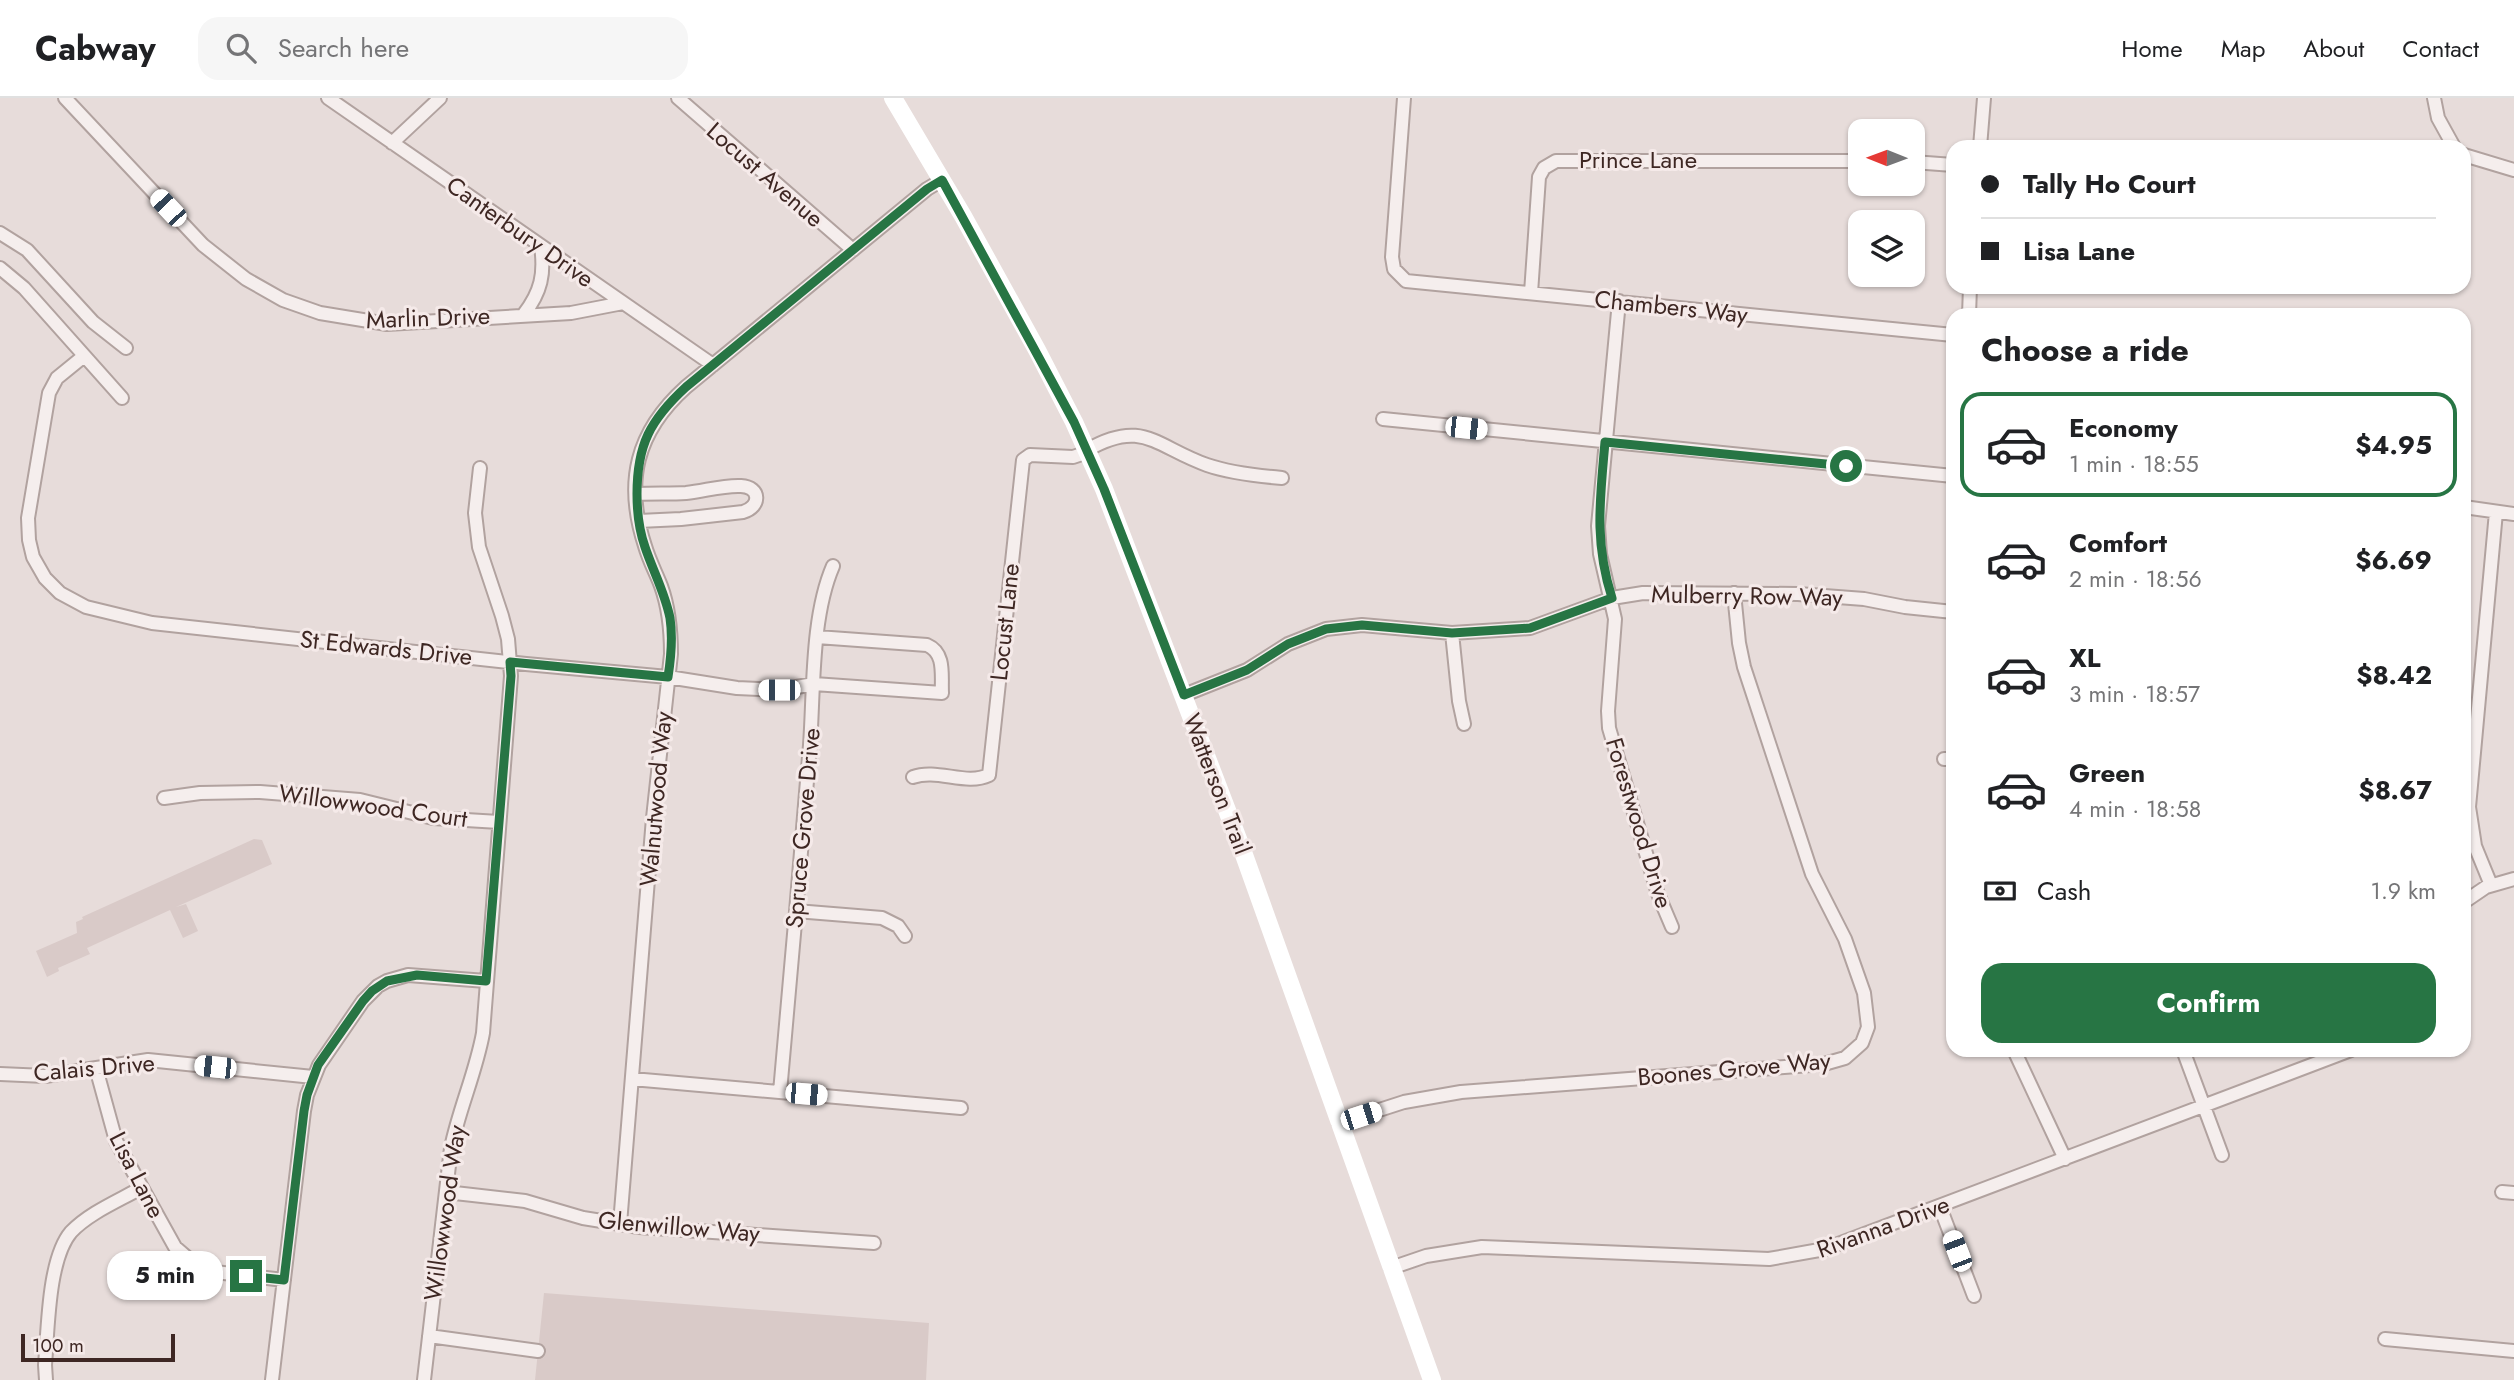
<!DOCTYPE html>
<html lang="en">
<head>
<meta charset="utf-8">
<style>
  :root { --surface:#fff; --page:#f6f6f6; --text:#202124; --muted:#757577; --line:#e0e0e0; --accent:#277544 }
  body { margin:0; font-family:Jost,sans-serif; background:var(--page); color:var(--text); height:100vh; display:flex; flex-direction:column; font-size:26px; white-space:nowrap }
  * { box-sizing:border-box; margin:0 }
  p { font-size:23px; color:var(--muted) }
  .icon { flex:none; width:38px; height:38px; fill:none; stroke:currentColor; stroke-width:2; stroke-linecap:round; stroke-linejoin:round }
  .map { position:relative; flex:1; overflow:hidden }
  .sheet { position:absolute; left:1946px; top:210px; width:525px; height:749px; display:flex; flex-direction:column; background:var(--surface); border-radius:21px; box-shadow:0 2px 5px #0004 }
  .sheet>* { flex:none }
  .top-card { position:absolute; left:1946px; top:42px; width:525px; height:154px; border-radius:21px; box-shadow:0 2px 5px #0004; display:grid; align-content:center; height:154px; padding:0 35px; background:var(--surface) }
  .needle { width:46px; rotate:271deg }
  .controls { position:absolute; left:1848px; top:21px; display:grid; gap:14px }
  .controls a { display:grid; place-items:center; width:77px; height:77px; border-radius:14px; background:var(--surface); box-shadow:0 2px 5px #0004; font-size:35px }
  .scale { position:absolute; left:21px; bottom:18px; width:154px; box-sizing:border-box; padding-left:7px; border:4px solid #3e2723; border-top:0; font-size:19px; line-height:24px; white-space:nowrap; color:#3e2723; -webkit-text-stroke:5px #f5eae9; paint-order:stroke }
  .end { position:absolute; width:32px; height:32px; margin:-16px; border:9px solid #277544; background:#fff; box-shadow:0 0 0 4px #fff }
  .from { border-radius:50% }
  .bubble { position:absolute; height:49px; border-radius:21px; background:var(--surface); box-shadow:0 2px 5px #0004; font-size:23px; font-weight:700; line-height:49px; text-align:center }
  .car { position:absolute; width:21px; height:42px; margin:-21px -10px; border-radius:9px; box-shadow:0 0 5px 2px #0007; background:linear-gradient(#fff 24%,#345 0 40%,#fff 0 76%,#345 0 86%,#fff 0) }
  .top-card b { display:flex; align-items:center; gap:24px; height:66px; font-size:26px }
  .top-card b+b { border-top:2px solid var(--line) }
  .top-card i { width:18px; height:18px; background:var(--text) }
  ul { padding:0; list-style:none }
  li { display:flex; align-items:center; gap:21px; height:105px; margin:0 14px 10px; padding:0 21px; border:4px solid transparent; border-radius:21px }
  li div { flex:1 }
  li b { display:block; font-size:26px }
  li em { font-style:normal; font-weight:700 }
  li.active { border-color:var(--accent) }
  li>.icon { width:63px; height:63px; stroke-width:1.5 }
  h2 { padding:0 35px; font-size:32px; line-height:84px }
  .pay { display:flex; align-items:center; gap:18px; height:77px; padding:0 35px; font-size:26px }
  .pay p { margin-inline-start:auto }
  .button { display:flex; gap:14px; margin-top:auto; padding:14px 35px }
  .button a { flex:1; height:80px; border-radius:21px; background:var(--accent); color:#fff; font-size:28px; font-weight:700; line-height:80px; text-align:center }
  header { display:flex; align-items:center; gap:42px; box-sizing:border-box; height:98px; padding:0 35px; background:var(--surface); border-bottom:2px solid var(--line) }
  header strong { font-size:33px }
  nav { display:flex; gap:38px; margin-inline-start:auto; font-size:24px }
  .search { width:490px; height:63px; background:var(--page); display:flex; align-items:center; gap:18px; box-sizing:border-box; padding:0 24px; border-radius:21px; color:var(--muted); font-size:26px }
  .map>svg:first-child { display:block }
</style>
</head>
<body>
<header>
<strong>Cabway</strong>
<div class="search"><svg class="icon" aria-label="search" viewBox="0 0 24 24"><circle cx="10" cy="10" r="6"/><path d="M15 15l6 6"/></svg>Search here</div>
<nav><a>Home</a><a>Map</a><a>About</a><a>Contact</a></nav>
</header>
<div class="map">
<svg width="2514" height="1282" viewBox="0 0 2514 1282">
  <rect width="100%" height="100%" fill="#e7dcda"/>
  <!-- built -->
  <path fill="#d9cac8" d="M 254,741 L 262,742 L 272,766 L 176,809 L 186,806 L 198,833 L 183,840 L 170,812 L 87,850 L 90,856 L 58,870 L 59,873 L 47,879 L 36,853 L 77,835 L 76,824 L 83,821 L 82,819 Z
    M 544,1195 L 929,1225 L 926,1282 L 535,1282 Z"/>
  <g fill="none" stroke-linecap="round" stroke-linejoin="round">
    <!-- street casing -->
    <g stroke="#b1a29f" stroke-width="16">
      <path id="street" d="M 65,0 L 203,147 L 246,181 L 283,202 L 320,215 L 387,226 L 571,215 L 623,205
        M 328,0 L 713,267
        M 678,0 L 853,152
        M 1404,0 L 1392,159 L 1394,171 L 1406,183 L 1953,237
        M 2434,0 L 2438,20 L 2454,49
        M 392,45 L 440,0
        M 1980,49 L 1984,0
        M 2464,57 L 2514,72
        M 1913,64 L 1953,67
        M 0,135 L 27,152 L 93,224 L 126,250
        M 0,170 L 24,190 L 122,300
        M 1531,195 L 1539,79 L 1544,70 L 1556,63 L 1860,63
        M 1619,203 L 1598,428 L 1600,456 L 1615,521 L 1608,613 L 1609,630 L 1658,796 L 1672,829
        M 524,216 C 541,194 545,176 541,148
        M 1969,217 L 1970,189
        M 84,258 L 57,280 L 49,295 L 28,420 L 29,442 L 33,459 L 45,480 L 60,495 L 86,509 L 152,525 L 526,566 L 668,579 L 737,590 L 779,592 L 814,586 L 942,595 C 941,578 946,555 927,547 L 817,539
        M 1383,321 L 1953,378
        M 1087,352 C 1143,320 1156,349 1207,367 C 1230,375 1258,378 1282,380
        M 637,396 C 653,395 670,396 686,395 C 705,393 723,387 741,388 C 761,389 761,409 743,414 L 681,421 L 639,423
        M 2464,409 L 2514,416
        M 1452,535 L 1459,603 L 1464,626
        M 1184,597 L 1247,572 L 1288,546 L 1326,531 L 1362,527 L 1452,535 L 1530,530 L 1612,500 L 1643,495 L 1798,496 L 1864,501 L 1905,509 L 1953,514
        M 1944,661 L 1953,661
        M 913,679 C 937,670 966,688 989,677 L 1023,362 L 1030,357 L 1073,359 L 1088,354
        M 164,700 L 200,695 L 260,694 L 360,702 L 433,720 L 499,724
        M 2491,787 L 2475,748 L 2469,709 L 2496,414
        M 2464,804 L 2486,789 L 2514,781
        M 796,813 L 882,820 L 898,828 L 905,838
        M 2014,952 L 2065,1061
        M 2183,952 L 2222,1057
        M 96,970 L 116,1043 L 175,1149 L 197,1168 L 215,1174 L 284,1182
        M 0,976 L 45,978 L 148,962 L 313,979
        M 632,981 L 961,1010
        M 780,994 C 790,878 801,763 810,647 C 814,592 811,519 833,468
        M 1339,1025 L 1404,1004 L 1461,994 L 1824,966 L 1845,960 L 1862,945 L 1868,929 L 1864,895 L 1845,841 L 1812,776 L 1744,569 L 1739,545 L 1734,495
        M 446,1094 L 525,1103 L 583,1120 L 639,1129 L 874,1145
        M 2502,1094 L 2514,1095
        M 1940,1109 L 1974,1198
        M 620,1126 L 653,720 L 671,556 C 671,532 669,510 661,488 C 656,475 649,462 645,448 C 624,384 636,334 686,289 L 927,91 L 942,82
        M 1391,1170 L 1426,1158 L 1482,1149 L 1769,1161 L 1825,1151 L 2351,952
        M 429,1238 L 538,1253
        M 2385,1241 L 2514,1253
        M 46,1282 L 45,1267 C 48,1232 48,1161 71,1134 C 89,1115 118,1103 141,1090
        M 272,1282 L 304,1013 L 307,997 L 319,967 L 363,903 L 378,888 L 387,883 L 408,877 L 486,883
        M 424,1282 L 451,1050 C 459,1011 476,974 483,935 L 511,578 L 508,541 L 502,518 L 479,449 L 475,415 L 480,370"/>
    </g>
    <!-- street -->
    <use href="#street" stroke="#f5eeed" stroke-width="12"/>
    <!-- secondary -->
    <path stroke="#fff" stroke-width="18" d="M 893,0 L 963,118 L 1037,252 L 1074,324 L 1104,391 L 1243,754 L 1432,1282"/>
  </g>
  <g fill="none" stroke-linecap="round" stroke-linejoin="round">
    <!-- route -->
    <path stroke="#277544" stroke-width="9" d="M 246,1178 L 284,1182 L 304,1013 L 307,997 L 318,967 L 363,903 L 372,893 L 387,883 L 417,877 L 486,883 L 511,578 L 510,564 L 668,579 C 671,560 673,540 670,520 C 665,495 653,473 645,449 C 639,432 637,414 637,396 C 637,347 650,322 686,289 L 927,91 L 942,82 L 1074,324 L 1104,391 L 1184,597 L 1247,572 L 1288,546 L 1326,531 L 1362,527 L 1452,535 L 1530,530 L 1612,500 C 1594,443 1600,402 1605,344 L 1846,368"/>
  </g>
  <g text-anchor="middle" stroke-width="6" stroke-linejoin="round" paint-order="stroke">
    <!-- street labels -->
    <g font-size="24" fill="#3e2723" stroke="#f5eae9">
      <text x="1638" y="70">Prince Lane</text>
      <text transform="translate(765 77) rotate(41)" y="8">Locust Avenue</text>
      <text transform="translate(520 134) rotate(35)" y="8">Canterbury Drive</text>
      <text transform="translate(1671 209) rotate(6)" y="8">Chambers Way</text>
      <text transform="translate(428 220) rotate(-2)" y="8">Marlin Drive</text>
      <text transform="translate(1747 498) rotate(1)" y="8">Mulberry Row Way</text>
      <text transform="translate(1005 524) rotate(-84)" y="8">Locust Lane</text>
      <text transform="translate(386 550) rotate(6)" y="8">St Edwards Drive</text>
      <text transform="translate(1217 686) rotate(69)" y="8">Watterson Trail</text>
      <text transform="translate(656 701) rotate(-85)" y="8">Walnutwood Way</text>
      <text transform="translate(373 708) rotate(8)" y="8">Willowwood Court</text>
      <text transform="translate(1639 725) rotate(73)" y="8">Forestwood Drive</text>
      <text transform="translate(803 730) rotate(-85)" y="8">Spruce Grove Drive</text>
      <text transform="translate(94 970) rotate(-5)" y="8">Calais Drive</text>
      <text transform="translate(1734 971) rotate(-5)" y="8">Boones Grove Way</text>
      <text transform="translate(137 1077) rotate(63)" y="8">Lisa Lane</text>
      <text transform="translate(445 1115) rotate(-82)" y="8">Willowwood Way</text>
      <text transform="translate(679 1129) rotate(5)" y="8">Glenwillow Way</text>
      <text transform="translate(1883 1129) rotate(-20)" y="8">Rivanna Drive</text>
    </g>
  </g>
</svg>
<div class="controls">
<a><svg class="needle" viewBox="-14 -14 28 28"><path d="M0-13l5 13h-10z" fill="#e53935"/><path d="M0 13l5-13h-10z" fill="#757577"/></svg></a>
<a><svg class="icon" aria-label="layers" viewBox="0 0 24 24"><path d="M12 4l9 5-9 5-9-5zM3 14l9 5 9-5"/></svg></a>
</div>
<div class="scale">100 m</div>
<i class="end from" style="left:1846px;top:368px"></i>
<i class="end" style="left:246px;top:1178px"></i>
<div class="bubble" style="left:107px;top:1153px;width:116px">5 min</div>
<i class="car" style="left:168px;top:110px;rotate:317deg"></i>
<i class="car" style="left:1466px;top:330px;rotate:96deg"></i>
<i class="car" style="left:779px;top:592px;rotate:270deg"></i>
<i class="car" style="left:215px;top:969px;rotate:276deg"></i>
<i class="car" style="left:806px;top:996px;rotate:95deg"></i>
<i class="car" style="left:1361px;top:1018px;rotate:72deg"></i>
<i class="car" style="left:1957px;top:1153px;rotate:339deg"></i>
<div class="top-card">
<b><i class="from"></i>Tally Ho Court</b>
<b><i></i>Lisa Lane</b>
</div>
<section class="sheet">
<h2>Choose a ride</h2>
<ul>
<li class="active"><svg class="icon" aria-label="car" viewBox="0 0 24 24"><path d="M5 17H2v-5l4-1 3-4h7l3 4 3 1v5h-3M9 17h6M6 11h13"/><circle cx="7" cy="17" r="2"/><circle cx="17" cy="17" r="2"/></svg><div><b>Economy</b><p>1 min · 18:55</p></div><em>$4.95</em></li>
<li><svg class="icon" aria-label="car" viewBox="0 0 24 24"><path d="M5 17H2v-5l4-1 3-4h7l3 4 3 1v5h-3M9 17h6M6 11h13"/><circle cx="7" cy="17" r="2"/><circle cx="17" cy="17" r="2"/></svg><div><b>Comfort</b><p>2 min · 18:56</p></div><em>$6.69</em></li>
<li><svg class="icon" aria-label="car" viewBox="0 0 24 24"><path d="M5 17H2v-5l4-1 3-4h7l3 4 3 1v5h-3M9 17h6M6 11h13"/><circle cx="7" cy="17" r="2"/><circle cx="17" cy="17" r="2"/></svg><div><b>XL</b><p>3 min · 18:57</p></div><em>$8.42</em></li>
<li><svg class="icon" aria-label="car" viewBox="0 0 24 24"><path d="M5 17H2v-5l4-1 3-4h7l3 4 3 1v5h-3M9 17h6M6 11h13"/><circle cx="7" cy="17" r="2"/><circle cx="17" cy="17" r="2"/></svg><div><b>Green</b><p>4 min · 18:58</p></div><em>$8.67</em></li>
</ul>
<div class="pay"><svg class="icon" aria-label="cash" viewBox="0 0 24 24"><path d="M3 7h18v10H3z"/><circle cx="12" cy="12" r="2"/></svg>Cash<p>1.9 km</p></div>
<div class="button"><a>Confirm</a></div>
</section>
</div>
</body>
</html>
